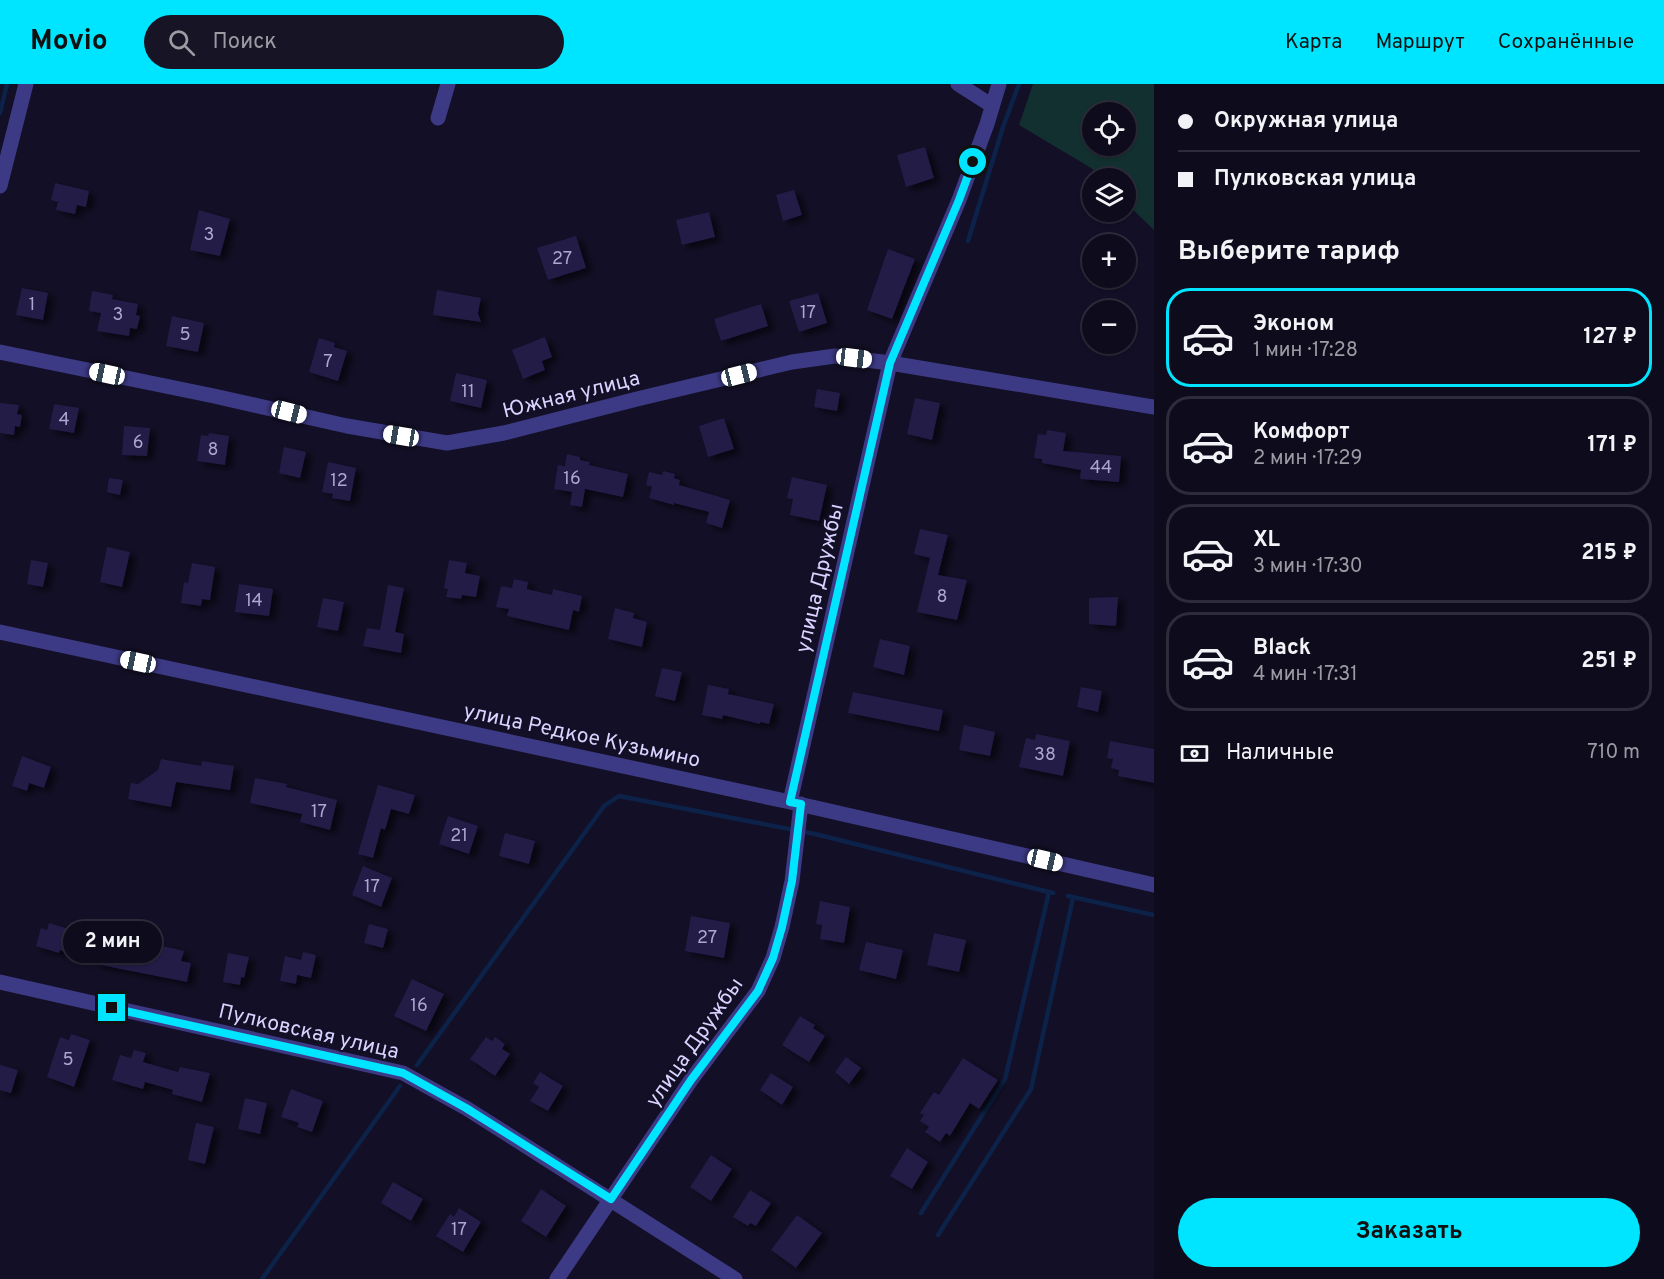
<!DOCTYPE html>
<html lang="ru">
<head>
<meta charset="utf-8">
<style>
  :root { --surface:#0e0b1c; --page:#171425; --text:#f1f3f6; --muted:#9b9ba3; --line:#2e2b3b; --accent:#00e5ff }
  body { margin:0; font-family:Overpass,sans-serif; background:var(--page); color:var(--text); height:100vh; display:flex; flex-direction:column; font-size:22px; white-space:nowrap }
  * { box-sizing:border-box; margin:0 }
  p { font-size:20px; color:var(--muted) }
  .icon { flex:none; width:33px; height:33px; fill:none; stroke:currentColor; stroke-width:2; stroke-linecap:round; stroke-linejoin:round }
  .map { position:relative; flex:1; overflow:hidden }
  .sheet { display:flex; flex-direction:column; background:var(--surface); width:510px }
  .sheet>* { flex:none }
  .guide { display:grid; align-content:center; height:132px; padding:0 24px; background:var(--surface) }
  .buttons { position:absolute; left:1082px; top:18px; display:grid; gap:12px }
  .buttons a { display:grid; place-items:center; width:54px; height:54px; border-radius:50%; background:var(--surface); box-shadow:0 2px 4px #0004,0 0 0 2px var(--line); font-size:30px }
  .end { position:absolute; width:27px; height:27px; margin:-14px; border:8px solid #00e5ff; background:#111; box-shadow:0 0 0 3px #111 }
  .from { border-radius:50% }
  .bubble { position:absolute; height:42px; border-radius:21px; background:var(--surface); box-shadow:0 2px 4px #0004,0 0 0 2px var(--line); font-size:20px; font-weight:700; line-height:42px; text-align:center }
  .car { position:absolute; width:18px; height:36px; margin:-18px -9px; border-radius:8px; box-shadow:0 0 4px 2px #0007; background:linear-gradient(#fff 24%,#345 0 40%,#fff 0 76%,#345 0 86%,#fff 0) }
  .guide b { display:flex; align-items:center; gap:21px; height:57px; font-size:22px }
  .guide b+b { border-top:2px solid var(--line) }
  .guide i { width:15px; height:15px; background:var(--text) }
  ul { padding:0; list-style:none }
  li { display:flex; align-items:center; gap:18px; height:99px; margin:0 12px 9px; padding:0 12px; border:3px solid var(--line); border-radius:24px }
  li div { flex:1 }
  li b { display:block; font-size:22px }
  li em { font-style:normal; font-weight:700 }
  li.on { border-color:var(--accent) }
  li>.icon { width:54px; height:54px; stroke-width:1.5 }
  h2 { padding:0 24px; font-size:27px; line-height:72px }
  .pay { display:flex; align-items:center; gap:15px; height:66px; padding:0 24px; font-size:22px }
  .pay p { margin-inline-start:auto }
  .cta { display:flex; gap:12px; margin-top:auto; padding:12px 24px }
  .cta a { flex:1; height:69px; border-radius:36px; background:var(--accent); color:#111; font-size:24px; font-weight:700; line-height:69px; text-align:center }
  header { display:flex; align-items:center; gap:36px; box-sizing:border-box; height:84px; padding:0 30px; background:var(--accent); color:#111 }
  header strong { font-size:28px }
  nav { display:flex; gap:33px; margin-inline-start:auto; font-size:21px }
  .search { width:420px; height:54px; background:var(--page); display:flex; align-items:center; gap:15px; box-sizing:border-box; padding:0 21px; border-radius:33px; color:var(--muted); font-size:22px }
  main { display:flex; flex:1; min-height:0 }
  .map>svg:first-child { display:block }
</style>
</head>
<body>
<header>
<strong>Movio</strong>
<div class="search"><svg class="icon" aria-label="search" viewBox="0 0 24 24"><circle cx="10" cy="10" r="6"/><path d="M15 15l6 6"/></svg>Поиск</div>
<nav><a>Карта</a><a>Маршрут</a><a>Сохранённые</a></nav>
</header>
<main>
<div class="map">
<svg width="1154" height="1195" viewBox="0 0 1154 1195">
  <defs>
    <filter id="shadow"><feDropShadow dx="6" dy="4" stdDeviation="3" flood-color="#0009"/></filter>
  </defs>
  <rect width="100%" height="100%" fill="#130f26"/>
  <!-- green -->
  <path fill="#12302f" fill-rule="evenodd" d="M 1033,0 L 1154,0 L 1154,146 L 1125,118 L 1125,94 L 1102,94 L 1091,84 L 1019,41 ZM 1092,28 L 1125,28 L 1125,62 L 1092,62 Z"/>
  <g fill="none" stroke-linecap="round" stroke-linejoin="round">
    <!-- stream -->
    <path stroke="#0c2248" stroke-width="4.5" d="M 0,29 L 7,0
      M 968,157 L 1003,43 L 1019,0
      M 1068,812 L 1154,831
      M 417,981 L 604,722 L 619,712 L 815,750 L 1053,809
      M 921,1129 L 1005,995 L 1049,808
      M 938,1151 L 1031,1005 L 1073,814
      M 262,1195 L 400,1002"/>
  </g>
  <!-- building -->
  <path fill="#241b47" filter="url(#shadow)" d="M 925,63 L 934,94 L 906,103 L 897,71 Z
    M 55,99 L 89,107 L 86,123 L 77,121 L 75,130 L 56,126 L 58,118 L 51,116 Z
    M 794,106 L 802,131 L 783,137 L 776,111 Z
    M 199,126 L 230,135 L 220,172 L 190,166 Z
    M 709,128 L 715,153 L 682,161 L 676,136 Z
    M 576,152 L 586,184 L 548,196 L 537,164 Z
    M 888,165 L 915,175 L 892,235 L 867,226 Z
    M 22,204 L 48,209 L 43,236 L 16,231 Z
    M 437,206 L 481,214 L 478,229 L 481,238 L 433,231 Z
    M 92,207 L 113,211 L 112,215 L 138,220 L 136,231 L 140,232 L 137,245 L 130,244 L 129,252 L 97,247 L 101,229 L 89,227 Z
    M 818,209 L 827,239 L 799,248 L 789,217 Z
    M 761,220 L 768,242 L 721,257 L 714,235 Z
    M 172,232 L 204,239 L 198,268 L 166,262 Z
    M 545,253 L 552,273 L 542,277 L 545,286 L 523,295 L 512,266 Z
    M 319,254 L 335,259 L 334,263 L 347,267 L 338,297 L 309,288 Z
    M 456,289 L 487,296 L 481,324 L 450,317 Z
    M 817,305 L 840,309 L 837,327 L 814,323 Z
    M 915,314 L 940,319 L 932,356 L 907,350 Z
    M 0,319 L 19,321 L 17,330 L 22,331 L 20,343 L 15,342 L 14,351 L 0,349 Z
    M 54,320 L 79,324 L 74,349 L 49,345 Z
    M 724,334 L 734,365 L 708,373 L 699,342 Z
    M 124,342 L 150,344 L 147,372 L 122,371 Z
    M 1047,346 L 1066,349 L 1063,367 L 1121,372 L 1119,398 L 1080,395 L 1081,386 L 1042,379 L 1042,375 L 1034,374 L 1038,350 L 1046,351 Z
    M 209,349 L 229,352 L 225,381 L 197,377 L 201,351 L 208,352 Z
    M 284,363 L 306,368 L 300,394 L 279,389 Z
    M 567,370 L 580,373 L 580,376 L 590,378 L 589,381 L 628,390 L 623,413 L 585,405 L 582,423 L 570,421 L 572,408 L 554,405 L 558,381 L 565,382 Z
    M 328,378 L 356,384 L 350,417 L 332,414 L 333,410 L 322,408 Z
    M 663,387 L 675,390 L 674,394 L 680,396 L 679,401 L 730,416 L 722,444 L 706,439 L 709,428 L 674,419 L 674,421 L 649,414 L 652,403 L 646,401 L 649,388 L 662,391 Z
    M 792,393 L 827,401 L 819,437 L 790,431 L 793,415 L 787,414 Z
    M 109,394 L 123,396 L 120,411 L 107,408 Z
    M 920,445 L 948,451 L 938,491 L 967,496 L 957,536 L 917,528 L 930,474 L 914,470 Z
    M 107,463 L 130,468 L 122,503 L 100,498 Z
    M 31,476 L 48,479 L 43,503 L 27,500 Z
    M 449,476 L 467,479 L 465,489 L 480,492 L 476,513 L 462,511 L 461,515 L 446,513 L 448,505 L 444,504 Z
    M 192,479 L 215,483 L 210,516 L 202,515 L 201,522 L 181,519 L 184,498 L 188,499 Z
    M 514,495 L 528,498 L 527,505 L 552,511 L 553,505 L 582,512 L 579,528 L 573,526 L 569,546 L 507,532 L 509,525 L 496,523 L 501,502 L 512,504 Z
    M 239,500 L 273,505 L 269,532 L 235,528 Z
    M 388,501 L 404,504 L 395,548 L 404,550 L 401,569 L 363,562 L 367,544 L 380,546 Z
    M 1118,513 L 1116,542 L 1089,540 L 1089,514 Z
    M 323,514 L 344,518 L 338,547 L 317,543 Z
    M 615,524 L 634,529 L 633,534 L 647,538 L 642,563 L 608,555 Z
    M 880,555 L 910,562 L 904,591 L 873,583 Z
    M 662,584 L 682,588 L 675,617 L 655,612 Z
    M 708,601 L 729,605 L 728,610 L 774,620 L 769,640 L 760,638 L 760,640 L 723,631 L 722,635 L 702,631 Z
    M 1081,603 L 1102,607 L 1098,628 L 1077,623 Z
    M 853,608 L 943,626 L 939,647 L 848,629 Z
    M 964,641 L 995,648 L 990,672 L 959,666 Z
    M 1036,650 L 1070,657 L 1063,692 L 1019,683 L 1026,654 L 1035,656 Z
    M 1110,657 L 1154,665 L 1154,699 L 1118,692 L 1119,686 L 1111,684 L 1113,675 L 1107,674 Z
    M 22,672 L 51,683 L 44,704 L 29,699 L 27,707 L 12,702 Z
    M 161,675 L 201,682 L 202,677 L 234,682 L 230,706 L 176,698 L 171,723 L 128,715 L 131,699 L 138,700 L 158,686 Z
    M 255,694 L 287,700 L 286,703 L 337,716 L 330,746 L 300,738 L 302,730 L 250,719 Z
    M 378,701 L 415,711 L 409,730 L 391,725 L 385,746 L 381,744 L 373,774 L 358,770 Z
    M 448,732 L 478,742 L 469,770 L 439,760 Z
    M 505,749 L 535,757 L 529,780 L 499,772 Z
    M 363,782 L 392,794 L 381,823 L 352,811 Z
    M 820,817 L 850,823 L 844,859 L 820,855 L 822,841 L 816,840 Z
    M 691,832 L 730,839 L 724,874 L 685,867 Z
    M 49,839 L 66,844 L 64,848 L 73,851 L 68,869 L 60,866 L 59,869 L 36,862 L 41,844 L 47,846 Z
    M 369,840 L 388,845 L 383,864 L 364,859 Z
    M 108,847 L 125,851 L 122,862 L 157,869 L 158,861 L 184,867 L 181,877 L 191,879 L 187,898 L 96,880 L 100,858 L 106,860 Z
    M 934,849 L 966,856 L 959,888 L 927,881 Z
    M 866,858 L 903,866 L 896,895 L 859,886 Z
    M 303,868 L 316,871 L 311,894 L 297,891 L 296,900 L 280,897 L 285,872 L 301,876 Z
    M 228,869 L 249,873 L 244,894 L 241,893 L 240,901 L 223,898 Z
    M 412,895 L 444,910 L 426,947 L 394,932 Z
    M 800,932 L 815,941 L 813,944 L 825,952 L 809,978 L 782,961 Z
    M 71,950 L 90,956 L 74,1003 L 47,993 L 60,953 L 69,956 Z
    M 486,953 L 492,957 L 495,953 L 505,960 L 502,965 L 510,970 L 495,992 L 470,975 Z
    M 134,966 L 146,969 L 143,978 L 178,988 L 180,983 L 210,989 L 202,1018 L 172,1010 L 173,1006 L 145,998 L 143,1005 L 112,996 L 120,971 L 131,974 Z
    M 846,973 L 861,984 L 849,1000 L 835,988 Z
    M 963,974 L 998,996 L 979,1025 L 970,1019 L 950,1052 L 946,1049 L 940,1058 L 925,1048 L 929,1043 L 920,1037 L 924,1031 L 920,1029 L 934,1008 L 939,1011 Z
    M 0,981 L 18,986 L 11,1009 L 0,1006 Z
    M 540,988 L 563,1002 L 548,1027 L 530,1017 L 539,1003 L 533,999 Z
    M 771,989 L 793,1003 L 782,1021 L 760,1006 Z
    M 291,1005 L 323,1017 L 312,1048 L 297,1043 L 299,1039 L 281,1033 Z
    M 245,1014 L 267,1019 L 260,1050 L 238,1045 Z
    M 196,1039 L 214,1043 L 205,1080 L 188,1076 Z
    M 907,1064 L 928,1078 L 912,1105 L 890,1092 Z
    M 711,1071 L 732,1085 L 711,1117 L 690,1103 Z
    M 393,1098 L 423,1115 L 411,1137 L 381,1119 Z
    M 541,1105 L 566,1122 L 546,1153 L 521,1137 Z
    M 750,1106 L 771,1119 L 756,1142 L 750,1139 L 748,1142 L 733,1133 Z
    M 459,1124 L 481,1138 L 463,1168 L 436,1152 L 450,1130 L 454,1133 Z
    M 797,1131 L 822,1149 L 796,1184 L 771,1166 Z"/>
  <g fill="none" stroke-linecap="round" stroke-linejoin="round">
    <!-- minor -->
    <path stroke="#3d3a85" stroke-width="15" d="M 958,0 L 991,21
      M 438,34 L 448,0
      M 0,102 L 26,0
      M 0,268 L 214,312 L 347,342 L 447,359 L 504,349 L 637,315 L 792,278 L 835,272 L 890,279 L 1154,323
      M 0,548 L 790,718 L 1154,801
      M 790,718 L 890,279 L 959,116 L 987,40 L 999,0
      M 0,898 L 403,989 L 466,1024 L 735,1195
      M 557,1195 L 691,996 L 758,907 L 773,874 L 782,843 L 792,797 L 801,720"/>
  </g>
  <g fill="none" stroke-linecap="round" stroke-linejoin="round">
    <!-- route -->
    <path stroke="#00e5ff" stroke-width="8" d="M 112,924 L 403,989 L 466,1024 L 611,1115 L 691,996 L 758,907 L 773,874 L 782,843 L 792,797 L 801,720 L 790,718 L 890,279 L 959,116 L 973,78"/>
  </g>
  <g text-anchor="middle" stroke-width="4.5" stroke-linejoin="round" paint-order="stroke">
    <!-- number labels -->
    <g font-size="18" fill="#aca6d1">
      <text x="209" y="156">3</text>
      <text x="562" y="180">27</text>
      <text x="32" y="226">1</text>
      <text x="808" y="234">17</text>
      <text x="118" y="236">3</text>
      <text x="185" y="256">5</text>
      <text x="328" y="283">7</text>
      <text x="468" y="313">11</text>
      <text x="64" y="341">4</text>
      <text x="138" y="364">6</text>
      <text x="213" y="371">8</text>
      <text x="1101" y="389">44</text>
      <text x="572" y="400">16</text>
      <text x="339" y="402">12</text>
      <text x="942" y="518">8</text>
      <text x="254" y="522">14</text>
      <text x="1045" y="676">38</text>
      <text x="319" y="733">17</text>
      <text x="459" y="757">21</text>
      <text x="372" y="808">17</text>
      <text x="707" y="859">27</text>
      <text x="419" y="927">16</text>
      <text x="68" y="981">5</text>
      <text x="459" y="1151">17</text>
    </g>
    <!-- street labels -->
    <g font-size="21" fill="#d9d4ff" stroke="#130f26">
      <text transform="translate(571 310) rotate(-14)" y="7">Южная улица</text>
      <text transform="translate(819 494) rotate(-77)" y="7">улица Дружбы</text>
      <text transform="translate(582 651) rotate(12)" y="7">улица Редкое Кузьмино</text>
      <text transform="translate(309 947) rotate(13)" y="7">Пулковская улица</text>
      <text transform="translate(694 958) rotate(-55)" y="7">улица Дружбы</text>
    </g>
  </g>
</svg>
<div class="buttons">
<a><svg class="icon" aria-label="locate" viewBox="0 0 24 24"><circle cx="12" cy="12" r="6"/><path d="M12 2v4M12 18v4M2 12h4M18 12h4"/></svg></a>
<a><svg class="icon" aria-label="layers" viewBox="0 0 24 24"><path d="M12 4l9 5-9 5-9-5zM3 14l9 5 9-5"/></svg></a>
<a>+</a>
<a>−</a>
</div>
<i class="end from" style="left:973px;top:78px"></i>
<i class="end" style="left:112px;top:924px"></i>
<div class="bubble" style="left:63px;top:837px;width:99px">2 мин</div>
<i class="car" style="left:854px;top:274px;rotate:97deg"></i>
<i class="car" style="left:107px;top:290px;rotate:282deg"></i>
<i class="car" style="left:739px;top:291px;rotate:76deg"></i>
<i class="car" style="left:289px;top:328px;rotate:104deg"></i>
<i class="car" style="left:401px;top:352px;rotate:280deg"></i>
<i class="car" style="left:138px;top:578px;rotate:282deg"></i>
<i class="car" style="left:1045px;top:776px;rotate:103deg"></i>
</div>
<section class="sheet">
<div class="guide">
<b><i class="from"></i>Окружная улица</b>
<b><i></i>Пулковская улица</b>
</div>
<h2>Выберите тариф</h2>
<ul>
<li class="on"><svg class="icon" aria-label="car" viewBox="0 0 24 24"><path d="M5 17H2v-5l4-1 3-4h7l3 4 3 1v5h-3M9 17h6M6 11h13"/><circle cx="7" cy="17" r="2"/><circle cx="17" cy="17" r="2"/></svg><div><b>Эконом</b><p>1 мин · 17:28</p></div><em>127 ₽</em></li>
<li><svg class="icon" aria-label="car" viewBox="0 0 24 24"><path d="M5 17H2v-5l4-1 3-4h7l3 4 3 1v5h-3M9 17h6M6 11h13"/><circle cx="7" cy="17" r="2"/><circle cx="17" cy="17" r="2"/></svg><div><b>Комфорт</b><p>2 мин · 17:29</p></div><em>171 ₽</em></li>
<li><svg class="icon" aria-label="car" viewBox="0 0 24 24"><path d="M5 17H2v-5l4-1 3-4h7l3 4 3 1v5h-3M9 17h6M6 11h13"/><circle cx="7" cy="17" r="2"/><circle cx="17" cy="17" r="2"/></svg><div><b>XL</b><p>3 мин · 17:30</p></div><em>215 ₽</em></li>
<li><svg class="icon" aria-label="car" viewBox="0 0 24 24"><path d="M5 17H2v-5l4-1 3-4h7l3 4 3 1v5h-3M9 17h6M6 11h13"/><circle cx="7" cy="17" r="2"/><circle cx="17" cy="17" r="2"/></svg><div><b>Black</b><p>4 мин · 17:31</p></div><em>251 ₽</em></li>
</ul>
<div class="pay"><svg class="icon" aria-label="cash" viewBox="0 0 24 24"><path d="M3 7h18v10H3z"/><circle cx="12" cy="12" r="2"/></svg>Наличные<p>710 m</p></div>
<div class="cta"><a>Заказать</a></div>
</section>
</main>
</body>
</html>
